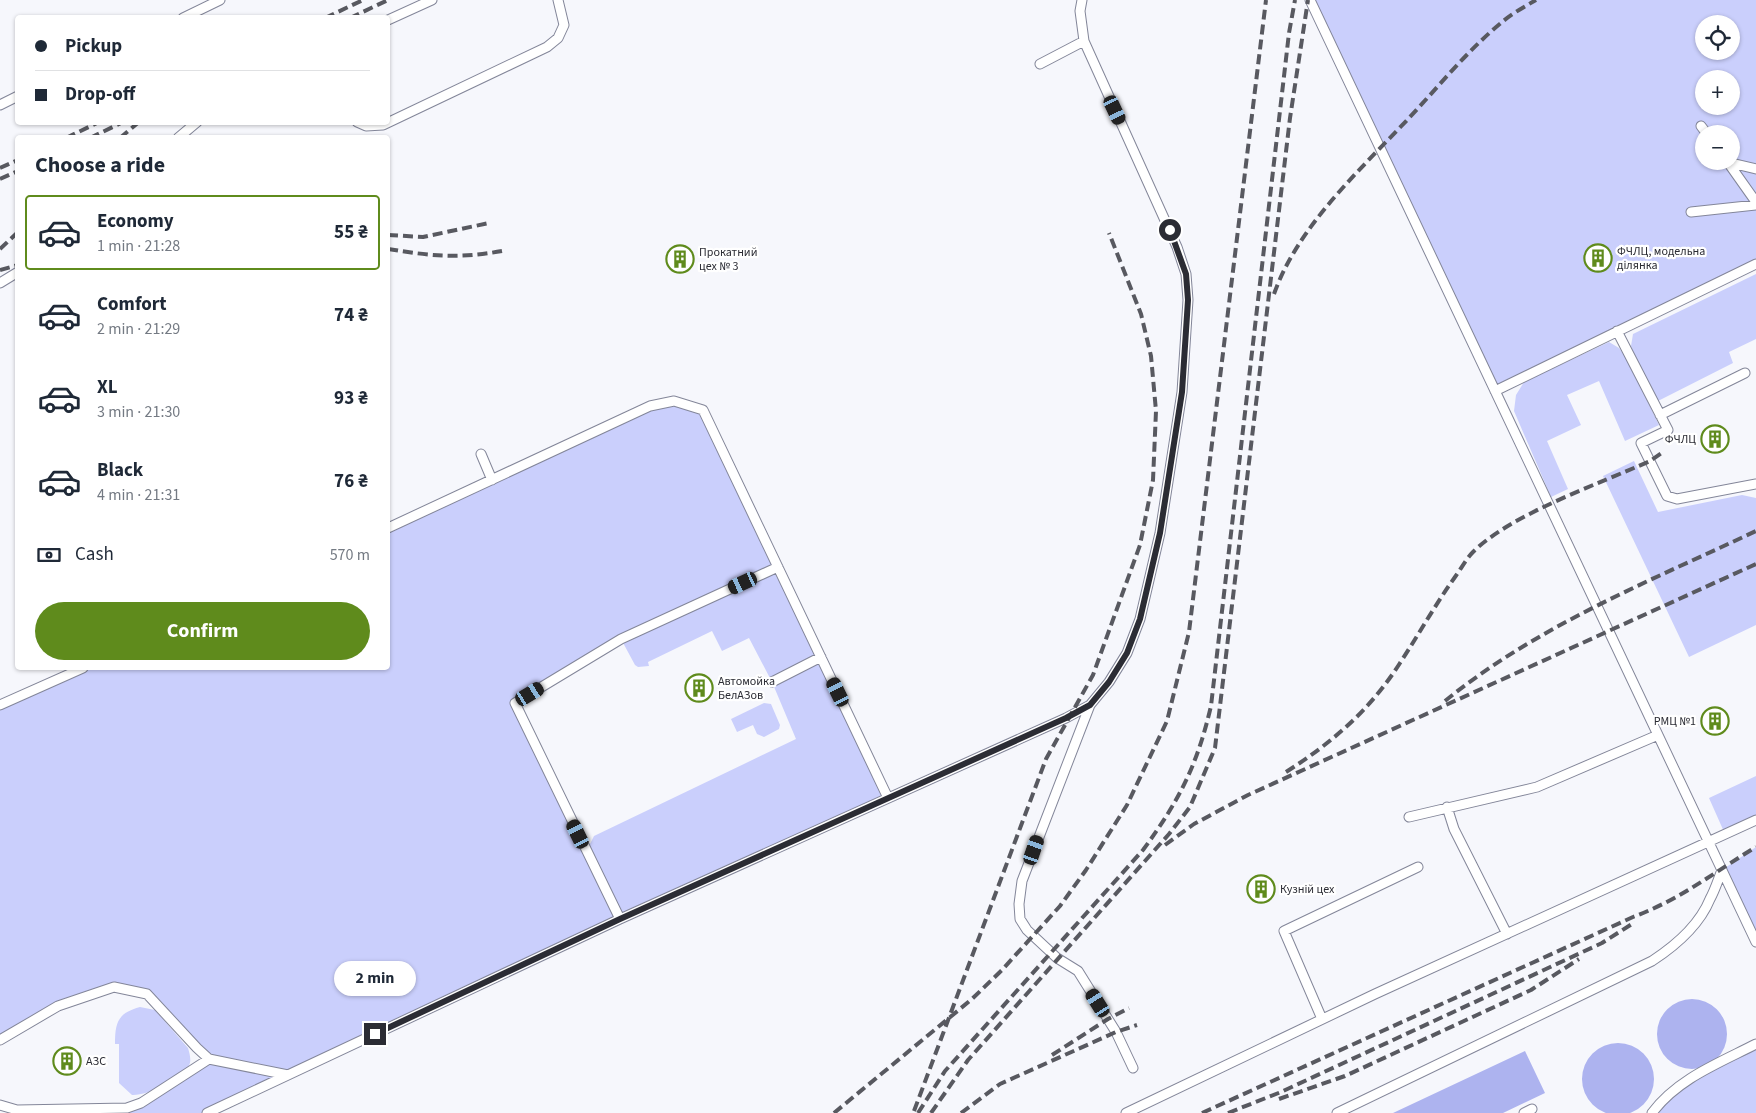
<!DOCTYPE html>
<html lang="en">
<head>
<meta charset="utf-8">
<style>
  :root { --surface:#fff; --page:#f2f2f3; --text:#1f2937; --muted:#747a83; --line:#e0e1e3; --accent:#5f8b1c }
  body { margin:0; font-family:"Source Sans 3",sans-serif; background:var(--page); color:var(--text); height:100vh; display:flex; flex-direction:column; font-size:19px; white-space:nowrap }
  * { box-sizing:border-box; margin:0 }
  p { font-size:16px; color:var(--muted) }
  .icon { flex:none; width:28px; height:28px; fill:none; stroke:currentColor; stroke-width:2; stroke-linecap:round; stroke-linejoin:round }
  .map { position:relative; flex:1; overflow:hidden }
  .side { position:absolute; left:15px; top:135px; width:375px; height:535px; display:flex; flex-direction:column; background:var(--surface); border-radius:5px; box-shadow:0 1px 4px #0004 }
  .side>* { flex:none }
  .top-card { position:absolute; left:15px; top:15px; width:375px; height:110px; border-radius:5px; box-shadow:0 1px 4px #0004; display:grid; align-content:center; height:110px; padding:0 20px; background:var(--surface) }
  .buttons { position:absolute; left:1695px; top:15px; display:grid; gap:10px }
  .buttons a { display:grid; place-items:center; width:45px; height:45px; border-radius:50%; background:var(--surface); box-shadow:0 1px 4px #0004; font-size:25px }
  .end { position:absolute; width:22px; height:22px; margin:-11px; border:6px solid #2b2c34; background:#fff; box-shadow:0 0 0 2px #fff }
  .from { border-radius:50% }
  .bubble { position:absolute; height:35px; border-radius:18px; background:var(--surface); box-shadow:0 1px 4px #0004; font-size:16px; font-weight:700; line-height:35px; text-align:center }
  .car { position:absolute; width:15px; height:30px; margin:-15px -8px; border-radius:6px; box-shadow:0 0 4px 1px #0007; background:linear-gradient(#222 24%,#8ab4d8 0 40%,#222 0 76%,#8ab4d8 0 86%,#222 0) }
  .top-card b { display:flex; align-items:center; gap:18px; height:48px; font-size:19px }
  .top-card b+b { border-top:1px solid var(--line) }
  .top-card i { width:12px; height:12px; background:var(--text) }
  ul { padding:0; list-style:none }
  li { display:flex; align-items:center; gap:15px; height:75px; margin:0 10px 8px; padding:0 10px; border:2px solid transparent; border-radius:5px }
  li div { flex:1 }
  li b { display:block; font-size:19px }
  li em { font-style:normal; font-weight:700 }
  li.selected { border-color:var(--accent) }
  li>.icon { width:45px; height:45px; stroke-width:1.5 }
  h2 { padding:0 20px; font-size:22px; line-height:60px }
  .pay { display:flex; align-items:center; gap:12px; height:55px; padding:0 20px; font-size:19px }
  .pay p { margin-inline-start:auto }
  .primary-button { display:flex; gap:10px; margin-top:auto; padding:10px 20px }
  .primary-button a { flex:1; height:58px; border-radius:30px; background:var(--accent); color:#fff; font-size:20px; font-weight:700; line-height:58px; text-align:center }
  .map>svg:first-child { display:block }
</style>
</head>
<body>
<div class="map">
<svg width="1756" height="1113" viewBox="0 0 1756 1113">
  <rect width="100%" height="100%" fill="#f6f7fc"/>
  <!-- green -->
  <path fill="#cacffc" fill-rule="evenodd" d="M 1310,0 L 1756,0 L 1756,266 L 1495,391 ZM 1704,24 L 1731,24 L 1731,51 L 1704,51 ZM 1704,79 L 1731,79 L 1731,106 L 1704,106 ZM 1704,134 L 1731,134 L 1731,161 L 1704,161 Z
    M 1756,274 L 1756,339 L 1729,352 L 1733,363 L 1658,401 L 1633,353 L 1631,346 L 1633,334 Z
    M 1609,342 L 1619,348 L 1625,356 L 1659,425 L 1625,441 L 1599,381 L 1567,395 L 1581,425 L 1547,441 L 1568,489 L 1551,497 L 1514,411 L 1516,395 L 1524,382 Z
    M 674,401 L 703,410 L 888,798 L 207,1113 L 19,1113 L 127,1108 L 209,1059 L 147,994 L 114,987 L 58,1006 L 0,1040 L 0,708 L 88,668 L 388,668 L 388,528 L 650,406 ZM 712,631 L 722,651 L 749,638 L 772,682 L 796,739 L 594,836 L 587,850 L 515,703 L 621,639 L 635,665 L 638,667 L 649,666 L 648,662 Z
    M 1634,461 L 1658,512 L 1742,495 L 1756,498 L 1756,625 L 1689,657 L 1603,476 Z
    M 764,703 L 771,704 L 780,725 L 779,729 L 764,737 L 757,734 L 753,725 L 737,732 L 731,719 Z
    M 1756,776 L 1756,820 L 1725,834 L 1709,798 Z
    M 1756,847 L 1756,942 L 1722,870 Z
    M 140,1007 L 155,1010 L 188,1048 C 190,1055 192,1062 188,1067 C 178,1080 147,1096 132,1095 L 119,1083 L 119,1044 L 115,1044 C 115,1022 118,1013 140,1007 Z
    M 1756,1044 L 1756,1113 L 1652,1113 L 1683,1082 Z"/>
  <!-- water -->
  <path fill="#adb3ef" d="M1657 1034a35 35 0 1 1 70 0a35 35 0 1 1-70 0Z
    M1582 1079a36 36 0 1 1 72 0a36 36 0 1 1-72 0Z
    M 1525,1051 L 1545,1093 L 1503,1113 L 1393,1113 Z"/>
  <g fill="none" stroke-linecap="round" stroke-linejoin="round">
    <!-- lane casing -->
    <g stroke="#838699" stroke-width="11">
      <path id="lane" d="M 1310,0 L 1756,942
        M 183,18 L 220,0
        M 388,20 L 432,0
        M 1040,64 L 1084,41
        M 0,105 L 18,96
        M 357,122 L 366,126 L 383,125 L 547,47 L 558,38 L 564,25 L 558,0
        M 1701,126 L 1707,134
        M 178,138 L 197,122
        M 1727,161 L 1756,202
        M 1727,162 L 1756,169
        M 1691,212 L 1756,205
        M 0,283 L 18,272
        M 1617,331 L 1668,430 L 1641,443 L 1667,496 L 1677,499 L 1756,484
        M 1495,391 L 1756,264
        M 1660,415 L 1745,373
        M 481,454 L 492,480
        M 388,528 L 650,406 L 674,401 L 703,410 L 888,798
        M 772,682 L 821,657
        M 0,705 L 83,668
        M 1090,705 L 1022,881 L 1019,904 L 1020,919 L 1027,930 L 1057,958 L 1078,971 L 1116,1032 L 1133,1068
        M 1447,807 L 1454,829 L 1507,934
        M 1409,817 L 1537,787 L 1658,735
        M 620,919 L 515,703 L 621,639 L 778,567
        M 1322,1019 L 1284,931 L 1418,867
        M 0,1040 L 58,1006 L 114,987 L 147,994 L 197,1048 L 209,1059 L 288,1075
        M 0,1105 L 17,1110 L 127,1108 L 141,1103 L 209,1059
        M 207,1113 L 620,919 L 1066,718 L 1090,705 L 1109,682 L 1127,653 L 1140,619 L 1160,533 L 1182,392 L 1188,300 L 1186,274 L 1177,247 L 1084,41 L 1080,11 L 1082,0
        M 1126,1113 L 1375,994 L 1756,820
        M 1337,1113 L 1652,961 C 1675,946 1699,926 1710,899 C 1715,890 1718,880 1722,870
        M 1524,1113 L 1532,1109
        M 1652,1113 C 1677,1079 1719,1063 1756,1044"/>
    </g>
    <!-- lane -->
    <use href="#lane" stroke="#fff" stroke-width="9"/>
    <!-- rail -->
    <path stroke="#585960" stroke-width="4" stroke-dasharray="10 5" stroke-linecap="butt" d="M 325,18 L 363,0
      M 350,18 L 388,0
      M 66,138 L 99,122
      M 90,138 L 123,122
      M 120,138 L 139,122
      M 0,168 L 18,160
      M 0,179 L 18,171
      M 388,235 L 423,237 L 489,223
      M 0,249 L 18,232
      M 388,249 C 431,256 458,259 502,251
      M 0,270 L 18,265
      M 1274,294 C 1298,226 1360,170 1409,118 C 1439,86 1467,51 1501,23 C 1511,14 1524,7 1536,0
      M 1445,701 C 1537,626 1650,581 1756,531
      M 1286,772 C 1333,742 1370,710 1400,663 C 1419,634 1435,605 1455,577 C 1461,569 1466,559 1473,552 C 1511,514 1599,484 1650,461 L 1663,452
      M 1165,845 L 1194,824 L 1248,795 L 1756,564
      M 1052,1055 L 1108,1019 L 1129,1008
      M 1279,1099 L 1345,1076 L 1531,990 L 1579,959
      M 914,1111 L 1046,759 L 1093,675 L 1140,545 L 1153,480 L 1156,411 L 1151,356 L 1141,314 L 1109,233
      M 834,1113 L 972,999 L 1002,970 L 1060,906 L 1086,870 L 1127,805 L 1167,721 L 1189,632 L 1266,0
      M 918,1113 L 945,1071 L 1143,850 C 1179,801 1197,766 1211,706 L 1289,33 L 1295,0
      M 931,1113 L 968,1060 L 1169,834 L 1190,807 L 1215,748 L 1290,118 L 1308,0
      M 961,1113 L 1000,1084 L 1116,1032 L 1137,1025
      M 1202,1113 L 1633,917 C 1681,899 1713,873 1756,847
      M 1228,1113 L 1281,1092 L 1602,943 L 1635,922"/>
  </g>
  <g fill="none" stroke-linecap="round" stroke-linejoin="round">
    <!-- route -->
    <path stroke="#2b2c34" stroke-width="6" d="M 375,1034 L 620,919 L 1066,718 L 1090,705 L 1109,682 L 1127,653 L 1140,619 L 1160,533 L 1182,392 L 1188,300 L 1186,274 L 1170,230"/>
  </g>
  <!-- icons -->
  <defs>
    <g id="building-ring" transform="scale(1.4375)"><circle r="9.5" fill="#fff" stroke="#5f8b1c" stroke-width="1.5"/><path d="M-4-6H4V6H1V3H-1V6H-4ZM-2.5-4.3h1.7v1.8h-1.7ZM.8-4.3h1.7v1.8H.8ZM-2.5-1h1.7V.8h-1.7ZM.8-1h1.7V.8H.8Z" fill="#5f8b1c"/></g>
  </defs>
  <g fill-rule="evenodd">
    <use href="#building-ring" x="1598" y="258"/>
    <use href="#building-ring" x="680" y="259"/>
    <use href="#building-ring" x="1715" y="439"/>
    <use href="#building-ring" x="699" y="688"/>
    <use href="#building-ring" x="1715" y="721"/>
    <use href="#building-ring" x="1261" y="889"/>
    <use href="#building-ring" x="67" y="1061"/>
  </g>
  <g text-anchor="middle" stroke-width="4.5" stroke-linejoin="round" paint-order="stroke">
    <!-- poi labels -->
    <g font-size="12" fill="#2b2c34" stroke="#fff" text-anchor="start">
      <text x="1617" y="255">ФЧЛЦ, модельна<tspan x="1617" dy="14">ділянка</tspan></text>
      <text x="699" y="256">Прокатний<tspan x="699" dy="14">цех № 3</tspan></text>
      <text x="1696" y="443" text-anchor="end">ФЧЛЦ</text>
      <text x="718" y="685">Автомойка<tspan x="718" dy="14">БелАЗов</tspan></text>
      <text x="1696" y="725" text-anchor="end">РМЦ №1</text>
      <text x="1280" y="893">Кузній цех</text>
      <text x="86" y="1065">АЗС</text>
    </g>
  </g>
</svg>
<div class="buttons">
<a><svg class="icon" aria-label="locate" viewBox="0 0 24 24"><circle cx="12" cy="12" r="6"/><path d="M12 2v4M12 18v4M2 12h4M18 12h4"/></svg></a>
<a>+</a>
<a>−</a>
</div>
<i class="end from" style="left:1170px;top:230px"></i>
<i class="end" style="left:375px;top:1034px"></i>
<div class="bubble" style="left:334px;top:961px;width:82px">2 min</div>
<i class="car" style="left:1115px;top:110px;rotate:155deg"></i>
<i class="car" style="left:743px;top:583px;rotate:245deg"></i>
<i class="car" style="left:838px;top:692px;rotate:334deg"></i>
<i class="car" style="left:530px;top:694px;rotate:59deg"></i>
<i class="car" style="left:578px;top:834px;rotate:334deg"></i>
<i class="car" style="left:1034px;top:850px;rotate:19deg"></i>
<i class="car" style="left:1098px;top:1003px;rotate:328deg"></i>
<div class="top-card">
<b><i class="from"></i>Pickup</b>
<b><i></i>Drop-off</b>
</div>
<section class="side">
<h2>Choose a ride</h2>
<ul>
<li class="selected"><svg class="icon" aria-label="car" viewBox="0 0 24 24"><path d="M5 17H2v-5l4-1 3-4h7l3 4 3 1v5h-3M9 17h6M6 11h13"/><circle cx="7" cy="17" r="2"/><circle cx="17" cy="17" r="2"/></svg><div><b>Economy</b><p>1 min · 21:28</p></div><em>55 ₴</em></li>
<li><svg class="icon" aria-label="car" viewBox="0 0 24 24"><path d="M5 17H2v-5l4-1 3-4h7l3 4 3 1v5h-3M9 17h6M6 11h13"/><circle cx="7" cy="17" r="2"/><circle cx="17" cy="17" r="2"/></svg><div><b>Comfort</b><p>2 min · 21:29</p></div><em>74 ₴</em></li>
<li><svg class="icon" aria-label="car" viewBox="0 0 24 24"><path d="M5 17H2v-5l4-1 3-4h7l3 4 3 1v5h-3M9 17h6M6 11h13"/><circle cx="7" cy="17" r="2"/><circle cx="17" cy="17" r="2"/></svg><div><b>XL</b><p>3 min · 21:30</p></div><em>93 ₴</em></li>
<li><svg class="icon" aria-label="car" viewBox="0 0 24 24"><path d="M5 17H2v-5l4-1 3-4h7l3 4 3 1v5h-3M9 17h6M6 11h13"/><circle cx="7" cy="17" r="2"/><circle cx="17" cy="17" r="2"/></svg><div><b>Black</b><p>4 min · 21:31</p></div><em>76 ₴</em></li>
</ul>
<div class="pay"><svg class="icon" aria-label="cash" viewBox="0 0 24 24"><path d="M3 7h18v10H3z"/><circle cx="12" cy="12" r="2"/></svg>Cash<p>570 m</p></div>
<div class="primary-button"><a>Confirm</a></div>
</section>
</div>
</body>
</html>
